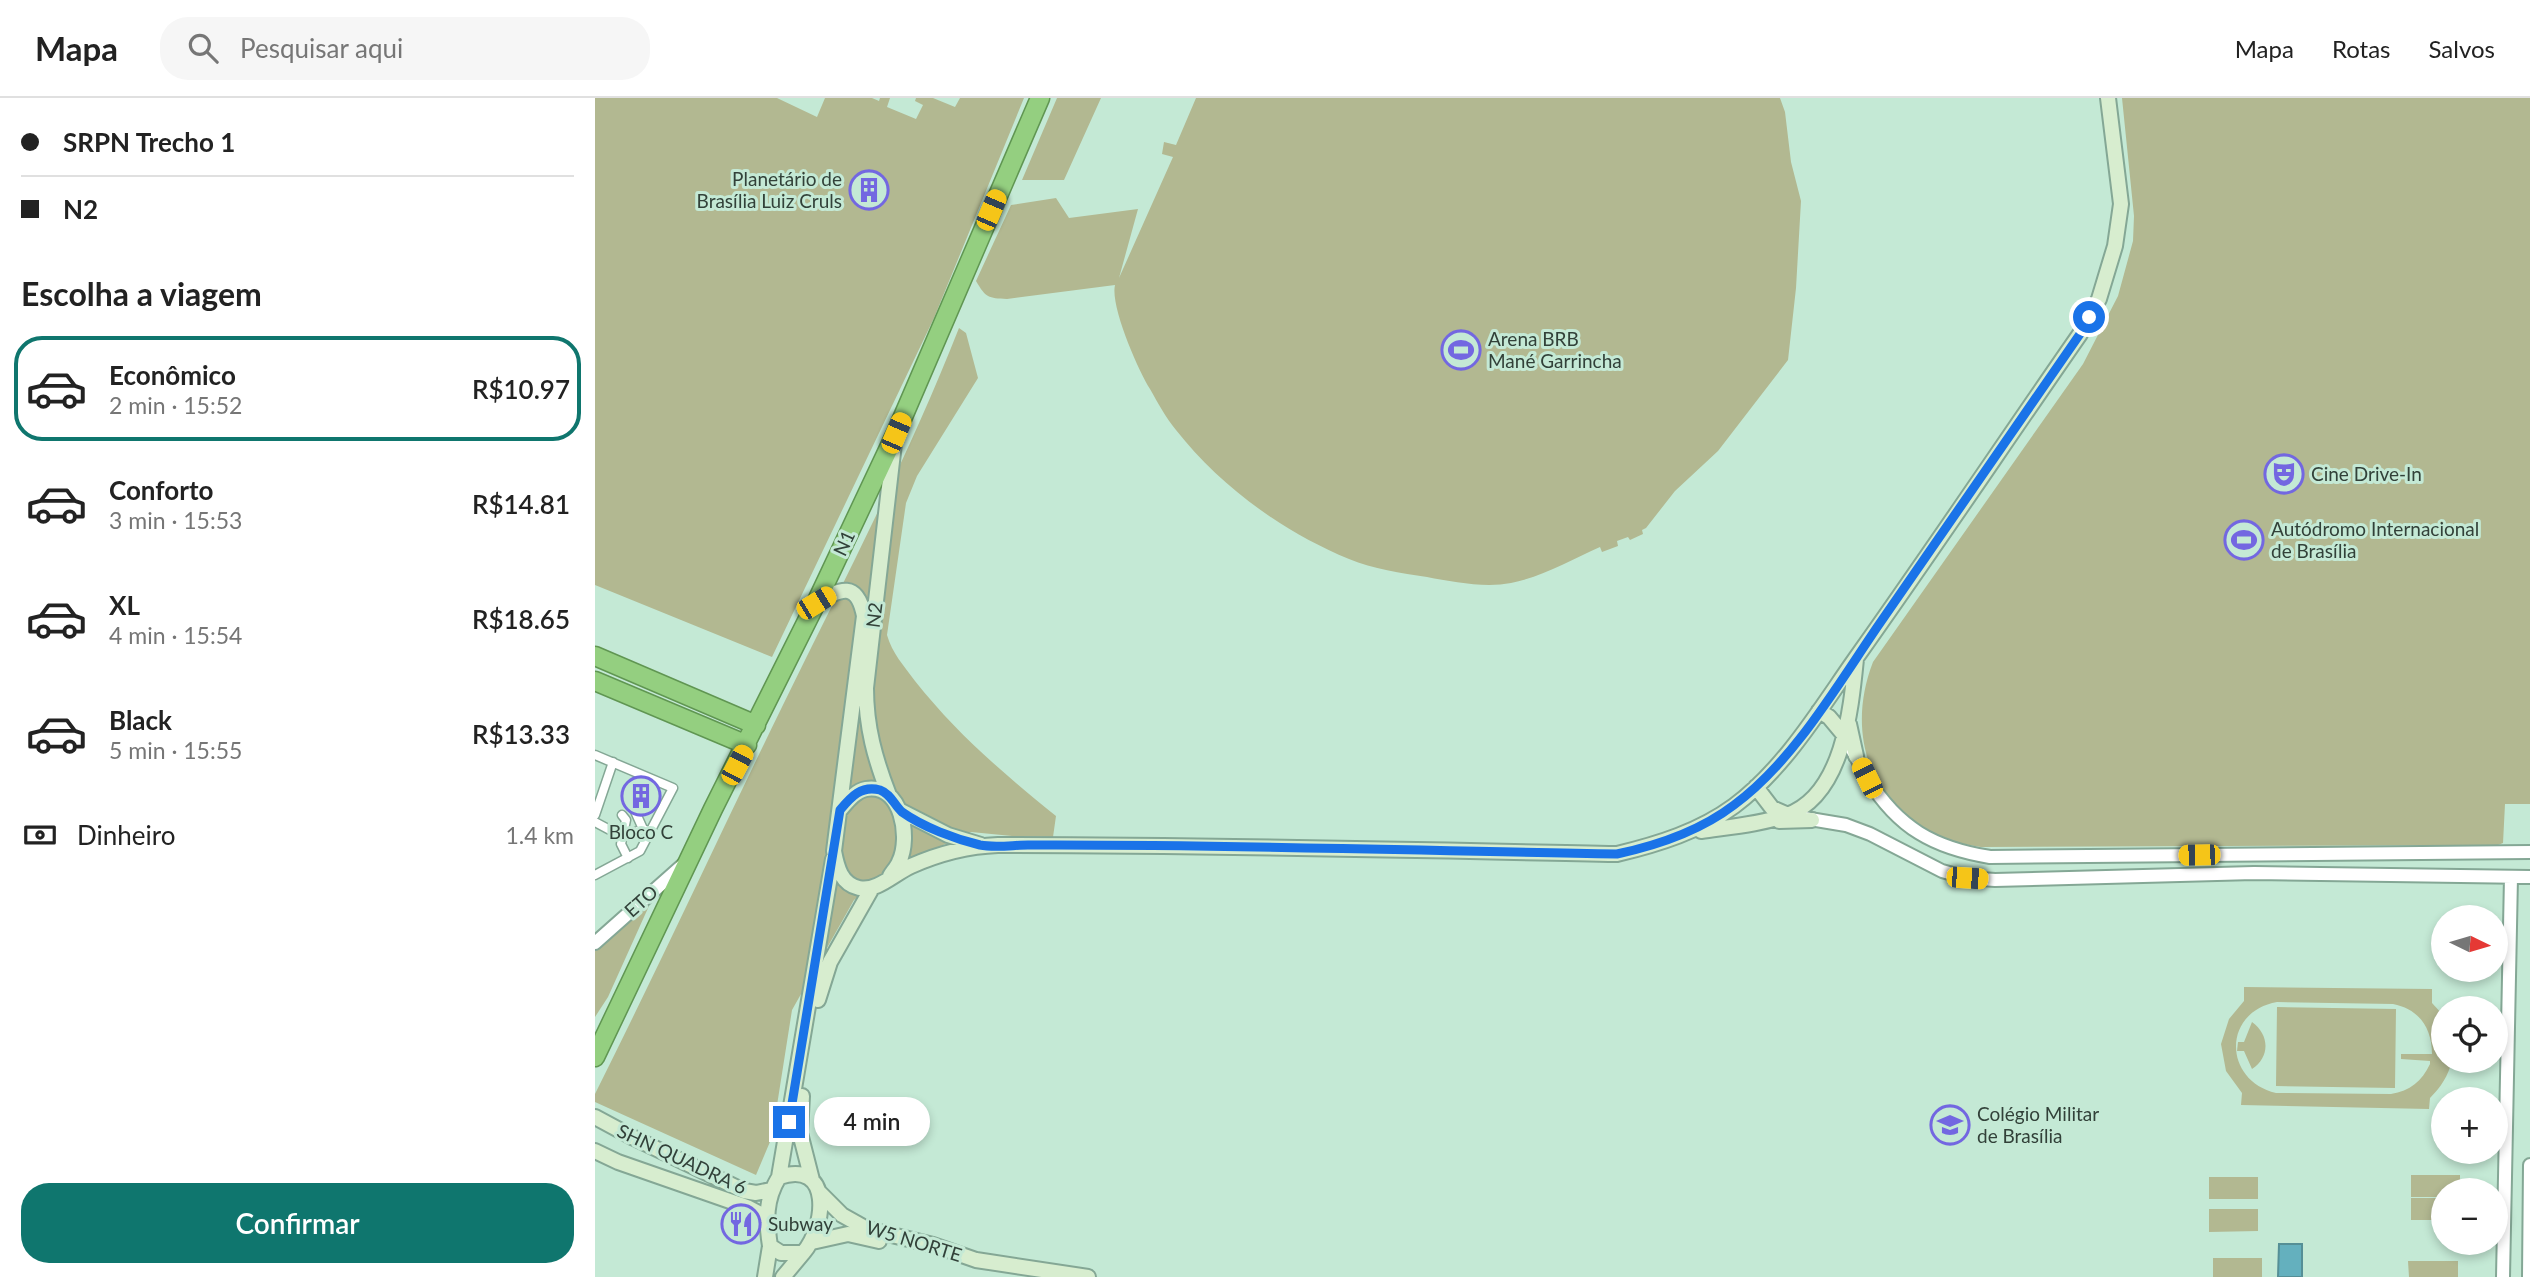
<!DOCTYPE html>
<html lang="pt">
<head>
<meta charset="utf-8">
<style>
  :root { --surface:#fff; --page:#f6f6f6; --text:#222; --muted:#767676; --line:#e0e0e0; --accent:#0f766e }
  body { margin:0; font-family:Lato,sans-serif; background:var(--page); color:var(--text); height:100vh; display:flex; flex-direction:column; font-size:26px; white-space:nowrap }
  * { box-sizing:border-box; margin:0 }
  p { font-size:23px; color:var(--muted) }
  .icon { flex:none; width:38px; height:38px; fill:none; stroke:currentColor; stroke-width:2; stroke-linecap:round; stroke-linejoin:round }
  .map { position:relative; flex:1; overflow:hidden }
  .details { display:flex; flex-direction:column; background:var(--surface); width:595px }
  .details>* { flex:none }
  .guide { display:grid; align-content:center; height:154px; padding:0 21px; background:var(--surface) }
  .needle { width:46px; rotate:95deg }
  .controls { position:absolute; left:1836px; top:807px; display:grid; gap:14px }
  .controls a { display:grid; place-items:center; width:77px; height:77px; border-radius:50%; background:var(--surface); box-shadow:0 4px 10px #0003; font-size:35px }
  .end { position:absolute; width:32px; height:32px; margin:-16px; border:9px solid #1a73e8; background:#fff; box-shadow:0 0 0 4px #fff }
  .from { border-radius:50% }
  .bubble { position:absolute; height:49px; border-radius:24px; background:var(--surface); box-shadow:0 4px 10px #0003; font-size:23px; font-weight:600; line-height:49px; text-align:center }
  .car { position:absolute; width:21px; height:42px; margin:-21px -10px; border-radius:9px; box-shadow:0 0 5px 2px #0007; background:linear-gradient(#f5c518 24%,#345 0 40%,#f5c518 0 76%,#345 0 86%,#f5c518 0) }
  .guide b { display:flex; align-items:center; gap:24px; height:66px; font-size:26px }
  .guide b+b { border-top:2px solid var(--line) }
  .guide i { width:18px; height:18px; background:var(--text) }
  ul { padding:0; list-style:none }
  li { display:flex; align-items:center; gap:21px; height:105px; margin:0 14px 10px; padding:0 7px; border:4px solid transparent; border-radius:28px }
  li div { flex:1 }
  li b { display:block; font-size:26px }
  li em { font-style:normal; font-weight:600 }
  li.on { border-color:var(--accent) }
  li>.icon { width:63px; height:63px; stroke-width:1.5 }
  h2 { padding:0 21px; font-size:32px; line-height:84px }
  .pay { display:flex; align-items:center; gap:18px; height:77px; padding:0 21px; font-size:26px }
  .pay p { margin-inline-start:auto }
  .action { display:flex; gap:14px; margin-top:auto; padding:14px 21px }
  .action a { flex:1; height:80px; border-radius:28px; background:var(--accent); color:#fff; font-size:28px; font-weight:600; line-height:80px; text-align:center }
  header { display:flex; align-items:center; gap:42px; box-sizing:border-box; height:98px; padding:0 35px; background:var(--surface); border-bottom:2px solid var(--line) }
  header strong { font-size:33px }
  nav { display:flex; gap:38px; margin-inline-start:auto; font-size:24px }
  .search { width:490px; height:63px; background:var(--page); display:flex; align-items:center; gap:18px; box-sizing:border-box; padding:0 24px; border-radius:28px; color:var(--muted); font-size:26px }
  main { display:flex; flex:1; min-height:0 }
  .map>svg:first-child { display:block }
</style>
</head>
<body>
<header>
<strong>Mapa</strong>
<div class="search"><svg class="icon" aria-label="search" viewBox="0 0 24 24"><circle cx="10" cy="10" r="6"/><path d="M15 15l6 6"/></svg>Pesquisar aqui</div>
<nav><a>Mapa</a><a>Rotas</a><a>Salvos</a></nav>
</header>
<main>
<section class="details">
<div class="guide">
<b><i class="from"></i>SRPN Trecho 1</b>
<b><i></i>N2</b>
</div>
<h2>Escolha a viagem</h2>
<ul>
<li class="on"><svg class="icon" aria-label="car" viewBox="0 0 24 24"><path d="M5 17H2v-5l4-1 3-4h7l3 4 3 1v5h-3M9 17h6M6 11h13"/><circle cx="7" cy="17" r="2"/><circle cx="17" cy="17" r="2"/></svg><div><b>Econômico</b><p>2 min · 15:52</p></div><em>R$10.97</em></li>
<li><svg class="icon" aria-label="car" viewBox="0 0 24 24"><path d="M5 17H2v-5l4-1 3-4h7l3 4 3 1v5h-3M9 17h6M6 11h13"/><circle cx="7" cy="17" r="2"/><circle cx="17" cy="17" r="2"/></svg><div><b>Conforto</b><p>3 min · 15:53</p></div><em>R$14.81</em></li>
<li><svg class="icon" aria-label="car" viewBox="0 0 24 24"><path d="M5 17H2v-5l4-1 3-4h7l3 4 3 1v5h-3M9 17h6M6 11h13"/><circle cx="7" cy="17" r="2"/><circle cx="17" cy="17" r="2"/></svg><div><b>XL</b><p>4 min · 15:54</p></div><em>R$18.65</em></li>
<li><svg class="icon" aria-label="car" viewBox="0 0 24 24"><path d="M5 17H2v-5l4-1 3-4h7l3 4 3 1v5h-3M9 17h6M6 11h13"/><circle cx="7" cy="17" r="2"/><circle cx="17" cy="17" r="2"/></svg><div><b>Black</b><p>5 min · 15:55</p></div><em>R$13.33</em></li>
</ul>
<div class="pay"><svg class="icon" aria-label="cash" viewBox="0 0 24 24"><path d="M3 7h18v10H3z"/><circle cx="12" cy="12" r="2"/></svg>Dinheiro<p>1.4 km</p></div>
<div class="action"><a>Confirmar</a></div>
</section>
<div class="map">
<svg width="1935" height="1179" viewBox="0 0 1935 1179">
  <rect width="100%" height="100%" fill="#c4e9d5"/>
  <!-- green -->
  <path fill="#b2b891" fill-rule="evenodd" d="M 0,0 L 182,0 L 222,19 L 230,0 L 277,0 L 284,3 L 285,0 L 295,0 L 292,9 L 321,21 L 328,7 L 320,3 L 321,0 L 338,0 L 360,9 L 365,0 L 429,0 L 339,220 L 177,559 L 0,487 Z
    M 462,0 L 506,0 L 469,82 L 427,82 Z
    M 601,0 L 1185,0 L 1190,14 L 1196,64 L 1206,103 L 1201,190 L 1193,262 L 1123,353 L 1080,393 L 1051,430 L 1047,432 L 1048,436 L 1035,442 L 1033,439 L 1022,443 L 1023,448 L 1007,454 L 1005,449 C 976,462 947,479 916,485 C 890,490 858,484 832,479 C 806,475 778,471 754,461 C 688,434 625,388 581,332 C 571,320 563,305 555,291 C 543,272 515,208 520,187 L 412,201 C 393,200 391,200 381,183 L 416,107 L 461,100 L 474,120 L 543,111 L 524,180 L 578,59 L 567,56 L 569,44 L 581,47 Z
    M 1527,0 L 1935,0 L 1935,706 L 1910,706 L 1908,745 L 1903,747 L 1386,749 C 1290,737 1244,652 1278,564 L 1488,266 L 1523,198 L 1538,143 L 1539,118 Z
    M 364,230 L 371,235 L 383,280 L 322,378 L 311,405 L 292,537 C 297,555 309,568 320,583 C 363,637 408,675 461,718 L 458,739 L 417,738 L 376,734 L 303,768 L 259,802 L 197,912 L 177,1039 L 161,1077 L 0,1004 L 0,996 C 64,868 124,738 187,609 C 248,484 313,360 364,230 Z
    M 58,799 L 13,899 L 0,919 L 0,852 L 45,807 Z
    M 1649,889 L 1837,891 L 1837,905 L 1848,917 L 1848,962 L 1857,963 C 1853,978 1846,989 1835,1000 L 1834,1011 L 1646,1007 L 1647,995 L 1631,973 L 1626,946 L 1634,921 L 1649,903 ZM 1682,904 L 1798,906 C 1824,911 1837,930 1837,956 L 1806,956 L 1806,961 L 1835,963 L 1835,966 C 1827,983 1815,993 1796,996 L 1681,995 C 1628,982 1627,914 1682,904 Z
    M 1682,909 L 1801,911 L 1800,990 L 1681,988 Z
    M 1657,924 C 1675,937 1675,959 1657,971 L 1649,953 L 1642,953 L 1643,944 L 1649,944 Z
    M 1816,1077 L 1865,1077 L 1865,1092 L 1848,1092 L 1848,1099 L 1816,1099 Z
    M 1614,1079 L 1663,1079 L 1663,1101 L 1614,1101 Z
    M 1816,1100 L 1848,1100 L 1848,1122 L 1816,1122 Z
    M 1614,1111 L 1663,1111 L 1663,1133 L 1614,1134 Z
    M 1618,1160 L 1667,1160 L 1667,1179 L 1618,1179 Z
    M 1813,1163 L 1863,1163 L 1863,1179 L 1814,1179 Z"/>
  <!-- water -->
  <path fill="#64b0be" stroke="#558f96" stroke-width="2" d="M 1684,1146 L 1707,1146 L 1707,1179 L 1683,1179 Z"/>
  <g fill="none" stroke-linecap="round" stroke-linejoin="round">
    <!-- pedestrian casing -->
    <g stroke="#84a795" stroke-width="11">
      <path id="pedestrian" d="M 0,657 L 78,690 L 45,753 L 0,777
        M 39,711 L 48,731 L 55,734
        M 0,717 L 18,664
        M 27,717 L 31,722 L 26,746 L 33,760
        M 0,724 L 28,739
        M 25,740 L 48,731"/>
    </g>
    <!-- tertiary casing -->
    <g stroke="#84a795" stroke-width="16">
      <path id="tertiary" d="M 1257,652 C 1263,661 1267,672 1273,681 C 1303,730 1339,750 1395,759 L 1935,754
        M 1209,720 L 1251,727 L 1275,736 L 1347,773 L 1372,780 L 1400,782 L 1659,775 L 1935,779
        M 0,845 L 89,766
        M 1908,1179 L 1916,779
        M 1934,1179 L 1935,1067"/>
    </g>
    <!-- secondary casing -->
    <g stroke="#84a795" stroke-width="18">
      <path id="secondary" d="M 221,505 C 246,490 262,483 269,518 L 239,753 C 242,769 246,786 264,790 C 282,794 300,775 316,768 C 343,756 374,748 403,747 C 610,747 816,752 1022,756 C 1064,746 1105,733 1139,708 C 1190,670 1225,611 1261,560 C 1337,453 1410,344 1485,236 L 1504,201 L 1520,148 L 1526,106 L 1513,0
        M 1224,613 L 1234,619 L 1249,637
        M 1254,626 L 1261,658
        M 1161,689 L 1177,710 L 1193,717
        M 294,697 C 280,661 271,629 271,590 L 299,346
        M 245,712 C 252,704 260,693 271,691 C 307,685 316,740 304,764 C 302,769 298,773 295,778
        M 306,713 L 353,737 L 386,747
        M 1184,723 L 1217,722
        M 1106,733 C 1133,729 1167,726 1192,717 C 1248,697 1256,612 1261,561
        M 223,902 L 235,864 L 277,790
        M 207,998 L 205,1035 L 217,1082
        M 0,1019 L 39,1040 L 149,1093 L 161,1095 L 176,1092
        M 0,1053 L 23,1064 L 152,1109 L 171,1119
        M 184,1079 C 238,1061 231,1129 208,1155 L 186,1155 L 175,1148 C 171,1122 170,1102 184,1079 L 238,761
        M 224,1094 L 247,1117 L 272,1131 L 338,1147 L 381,1162 L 493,1179
        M 217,1144 L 253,1136 L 284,1143
        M 170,1179 L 175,1148
        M 188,1179 L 208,1155"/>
    </g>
    <!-- trunk casing -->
    <g stroke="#609652" stroke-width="21">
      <path id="trunk" d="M 0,558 L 161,627
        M 0,583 L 152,647
        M 0,959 L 118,711 L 221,505 L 301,335 L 445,0"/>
    </g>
    <!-- pedestrian -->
    <use href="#pedestrian" stroke="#fff" stroke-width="8"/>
    <!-- tertiary -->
    <use href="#tertiary" stroke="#fff" stroke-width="12"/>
    <!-- secondary -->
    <use href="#secondary" stroke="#d7edcf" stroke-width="14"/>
    <!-- trunk -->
    <use href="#trunk" stroke="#94cf80" stroke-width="18"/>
  </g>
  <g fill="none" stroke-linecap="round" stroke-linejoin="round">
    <!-- route -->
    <path stroke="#1a73e8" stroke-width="9" d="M 194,1024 L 245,712 C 256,699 266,687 285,692 C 296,696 299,707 307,714 C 328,729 360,741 385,747 C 400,750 418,747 433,747 C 629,746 826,753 1022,756 C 1064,747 1105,733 1139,707 C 1199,663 1243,586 1285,525 C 1352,429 1418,332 1485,236 L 1494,219"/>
  </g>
  <!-- icons -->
  <defs>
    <g id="building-ring" transform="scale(2.0125)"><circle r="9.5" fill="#c4e9d5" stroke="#7367e1" stroke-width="1.5"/><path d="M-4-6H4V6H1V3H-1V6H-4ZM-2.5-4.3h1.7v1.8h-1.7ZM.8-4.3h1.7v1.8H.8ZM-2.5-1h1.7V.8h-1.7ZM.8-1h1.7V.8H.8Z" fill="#7367e1"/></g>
    <g id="stadium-ring" transform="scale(2.0125)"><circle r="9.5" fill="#c4e9d5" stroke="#7367e1" stroke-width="1.5"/><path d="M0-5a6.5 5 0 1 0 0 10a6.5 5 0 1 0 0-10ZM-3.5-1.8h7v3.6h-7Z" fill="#7367e1"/></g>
    <g id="theatre-ring" transform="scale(2.0125)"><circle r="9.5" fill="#c4e9d5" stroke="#7367e1" stroke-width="1.5"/><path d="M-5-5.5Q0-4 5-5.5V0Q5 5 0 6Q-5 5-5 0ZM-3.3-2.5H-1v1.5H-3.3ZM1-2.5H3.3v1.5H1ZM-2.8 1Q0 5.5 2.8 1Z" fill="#7367e1"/></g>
    <g id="school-ring" transform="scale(2.0125)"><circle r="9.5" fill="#c4e9d5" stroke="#7367e1" stroke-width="1.5"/><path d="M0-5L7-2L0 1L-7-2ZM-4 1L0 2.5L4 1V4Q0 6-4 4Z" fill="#7367e1"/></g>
    <g id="restaurant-ring" transform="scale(2.0125)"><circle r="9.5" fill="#c4e9d5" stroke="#7367e1" stroke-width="1.5"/><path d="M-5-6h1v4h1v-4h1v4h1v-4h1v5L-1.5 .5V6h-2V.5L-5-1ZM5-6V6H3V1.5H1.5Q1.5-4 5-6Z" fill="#7367e1"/></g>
  </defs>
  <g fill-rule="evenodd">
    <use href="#building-ring" x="274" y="92"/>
    <use href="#stadium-ring" x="866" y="252"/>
    <use href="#theatre-ring" x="1689" y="376"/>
    <use href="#stadium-ring" x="1649" y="442"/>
    <use href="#building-ring" x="46" y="698"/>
    <use href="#school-ring" x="1355" y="1027"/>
    <use href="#restaurant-ring" x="146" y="1126"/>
  </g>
  <g text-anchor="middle" stroke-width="6" stroke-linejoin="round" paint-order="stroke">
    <!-- poi labels -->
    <g font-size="19" fill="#324139" stroke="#c4e9d5" text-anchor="start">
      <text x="247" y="88" text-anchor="end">Planetário de<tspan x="247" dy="22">Brasília Luiz Cruls</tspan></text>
      <text x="893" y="248">Arena BRB<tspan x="893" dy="22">Mané Garrincha</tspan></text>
      <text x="1716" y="383">Cine Drive-In</text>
      <text x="1676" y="438">Autódromo Internacional<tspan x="1676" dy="22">de Brasília</tspan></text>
      <text x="46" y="741" text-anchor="middle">Bloco C</text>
      <text x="1382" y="1023">Colégio Militar<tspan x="1382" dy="22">de Brasília</tspan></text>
      <text x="173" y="1133">Subway</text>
    </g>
    <!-- street labels -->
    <g font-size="19" fill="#324139" stroke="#c4e9d5">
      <text transform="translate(249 445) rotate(-65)" y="7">N1</text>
      <text transform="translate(279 517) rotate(-83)" y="7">N2</text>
      <text transform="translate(46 803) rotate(-42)" y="7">ETO</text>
      <text transform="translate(87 1061) rotate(25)" y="7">SHN QUADRA 6</text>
      <text transform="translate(319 1143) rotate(17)" y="7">W5 NORTE</text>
    </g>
  </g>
</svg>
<div class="controls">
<a><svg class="needle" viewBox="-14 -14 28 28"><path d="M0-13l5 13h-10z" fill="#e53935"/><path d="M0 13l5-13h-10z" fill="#767676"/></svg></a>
<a><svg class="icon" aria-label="locate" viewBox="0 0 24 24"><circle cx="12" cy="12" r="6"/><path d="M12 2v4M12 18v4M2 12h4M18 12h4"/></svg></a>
<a>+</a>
<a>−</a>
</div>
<i class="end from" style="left:1494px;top:219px"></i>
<i class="end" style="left:194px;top:1024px"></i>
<div class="bubble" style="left:219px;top:999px;width:116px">4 min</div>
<i class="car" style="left:396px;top:112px;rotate:23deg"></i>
<i class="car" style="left:301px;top:335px;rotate:23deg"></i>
<i class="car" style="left:221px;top:505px;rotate:59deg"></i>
<i class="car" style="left:142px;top:667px;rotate:28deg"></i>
<i class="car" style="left:1272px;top:680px;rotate:334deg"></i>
<i class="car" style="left:1604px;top:757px;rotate:269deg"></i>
<i class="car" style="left:1372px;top:780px;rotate:94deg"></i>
</div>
</main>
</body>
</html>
